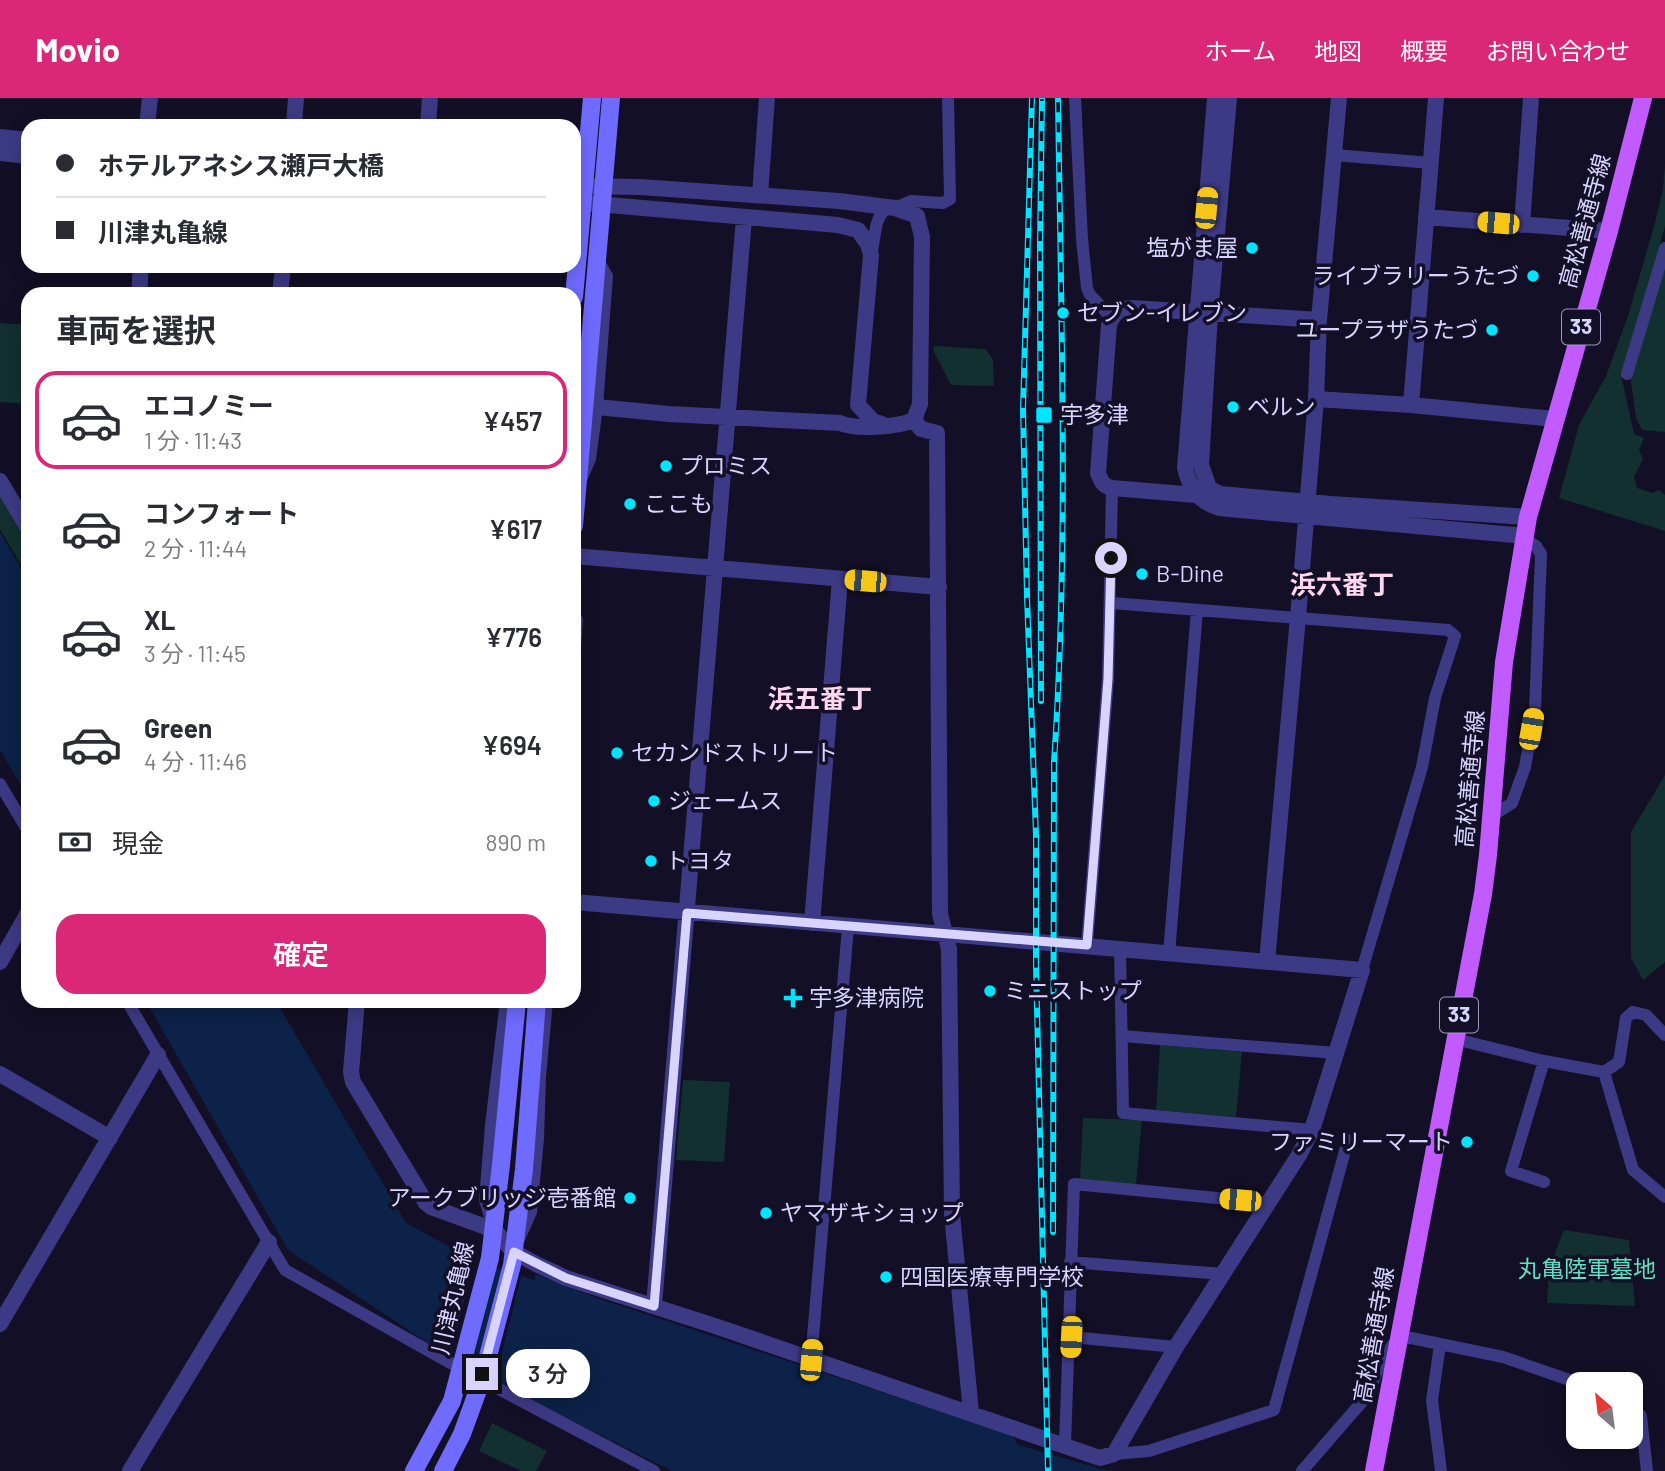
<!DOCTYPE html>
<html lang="ja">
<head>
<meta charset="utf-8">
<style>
  :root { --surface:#fff; --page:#f7f7f7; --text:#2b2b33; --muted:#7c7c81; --line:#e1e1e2; --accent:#db2777 }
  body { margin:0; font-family:Barlow,"Noto Sans JP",sans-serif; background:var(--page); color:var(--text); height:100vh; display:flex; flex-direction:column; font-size:26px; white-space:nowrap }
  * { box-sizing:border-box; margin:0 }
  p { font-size:23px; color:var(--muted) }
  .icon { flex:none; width:38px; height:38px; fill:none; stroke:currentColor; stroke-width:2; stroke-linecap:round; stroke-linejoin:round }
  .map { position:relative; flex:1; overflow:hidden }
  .panel { position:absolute; left:21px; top:189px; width:560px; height:721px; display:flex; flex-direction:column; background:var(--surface); border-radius:21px; box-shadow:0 4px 18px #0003 }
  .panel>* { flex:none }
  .banner { position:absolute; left:21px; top:21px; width:560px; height:154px; border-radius:21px; box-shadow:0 4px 18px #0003; display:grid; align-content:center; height:154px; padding:0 35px; background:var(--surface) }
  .needle { width:46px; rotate:332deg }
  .controls { position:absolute; left:1566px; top:1274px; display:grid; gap:14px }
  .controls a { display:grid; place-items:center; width:77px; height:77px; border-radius:14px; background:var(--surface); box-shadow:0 4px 18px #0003; font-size:35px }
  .end { position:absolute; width:32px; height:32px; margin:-16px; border:9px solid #d9d4ff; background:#111; box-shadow:0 0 0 4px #111 }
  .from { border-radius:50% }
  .bubble { position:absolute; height:49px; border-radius:21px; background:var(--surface); box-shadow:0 4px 18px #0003; font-size:23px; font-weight:600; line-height:49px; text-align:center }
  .car { position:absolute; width:21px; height:42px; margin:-21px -10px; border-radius:9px; box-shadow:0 0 5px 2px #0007; background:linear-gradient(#f5c518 24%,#345 0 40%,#f5c518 0 76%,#345 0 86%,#f5c518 0) }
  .banner b { display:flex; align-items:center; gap:24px; height:66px; font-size:26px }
  .banner b+b { border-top:2px solid var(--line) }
  .banner i { width:18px; height:18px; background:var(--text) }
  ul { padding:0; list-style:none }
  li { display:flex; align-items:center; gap:21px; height:98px; margin:0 14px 10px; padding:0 21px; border:4px solid transparent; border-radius:21px }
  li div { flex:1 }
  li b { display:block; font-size:26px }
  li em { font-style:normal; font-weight:600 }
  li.selected { border-color:var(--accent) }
  li>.icon { width:63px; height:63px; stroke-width:1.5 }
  h2 { padding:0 35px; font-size:32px; line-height:84px }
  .pay { display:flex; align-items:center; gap:18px; height:77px; padding:0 35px; font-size:26px }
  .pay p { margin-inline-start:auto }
  .button { display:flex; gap:14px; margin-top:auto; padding:14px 35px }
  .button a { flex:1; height:80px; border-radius:21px; background:var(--accent); color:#fff; font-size:28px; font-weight:600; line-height:80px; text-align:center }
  header { display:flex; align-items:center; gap:42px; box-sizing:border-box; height:98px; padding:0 35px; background:var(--accent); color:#fff }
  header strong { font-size:33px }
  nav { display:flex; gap:38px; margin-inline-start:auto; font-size:24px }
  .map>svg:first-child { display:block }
</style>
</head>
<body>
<header>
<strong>Movio</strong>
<nav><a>ホーム</a><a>地図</a><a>概要</a><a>お問い合わせ</a></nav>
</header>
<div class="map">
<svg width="1665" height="1373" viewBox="0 0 1665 1373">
  <rect width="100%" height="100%" fill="#130f26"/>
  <!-- green -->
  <path fill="#12302f" d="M 1665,67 L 1665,128 L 1622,281 L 1634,336 L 1644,340 L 1639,352 L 1643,361 L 1634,379 L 1637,390 L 1652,395 L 1659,392 L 1665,397 L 1665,433 L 1559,400 L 1579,327 L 1606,278 L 1628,218 L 1655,125 L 1663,91 Z
    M 1665,156 L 1665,334 L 1642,332 L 1636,320 L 1630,276 Z
    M 0,225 L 28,227 L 27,306 L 0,304 Z
    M 934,248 L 986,251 L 993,262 L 994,288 L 951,287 L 933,252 Z
    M 0,394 L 28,441 L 28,479 L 0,431 Z
    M 1665,677 L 1665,864 L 1643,882 L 1631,860 L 1631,734 Z
    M 1160,947 L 1242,954 L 1236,1019 L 1156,1012 Z
    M 683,982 L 730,984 L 724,1064 L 676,1062 Z
    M 1083,1020 L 1142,1022 L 1136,1087 L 1080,1081 Z
    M 1564,1132 L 1629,1142 L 1635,1208 L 1547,1205 L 1549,1170 Z
    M 492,1325 L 547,1353 L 536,1373 L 521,1373 L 479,1353 Z"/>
  <!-- water -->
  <path fill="#0c2248" d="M 0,434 L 28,482 L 28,699 L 0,652 Z
    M 146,903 L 276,903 L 406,1125 L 474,1162 L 534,1182 L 536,1176 L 597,1200 L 1012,1337 L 1018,1347 L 1108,1373 L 672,1373 L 497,1285 L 500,1281 L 450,1256 L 449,1259 L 288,1152 Z"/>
  <!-- pier -->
  <path fill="#130f26" d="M 475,1159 L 493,1165 L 467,1268 L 450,1259 Z
    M 504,1169 L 522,1175 L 495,1282 L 478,1273 Z"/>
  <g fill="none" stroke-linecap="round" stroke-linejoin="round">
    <!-- minor -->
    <path stroke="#3d3a85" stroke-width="12" d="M 1075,0 L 1082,141 L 1087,190 L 1090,197 L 1111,219
      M 1334,57 L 1431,65
      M 895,110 L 911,103 L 943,105 L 950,101 L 948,0
      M 871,156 C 876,141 873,120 887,110
      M 1627,276 L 1665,150
      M 582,379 L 590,361 L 597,309 L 607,178 L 597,161
      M 1112,505 L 1448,532 L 1455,538 L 1435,600 L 1422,669 L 1362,872
      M 574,515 L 577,522 L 574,563
      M 0,686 L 28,733
      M 1492,718 L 1512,705 L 1525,669 L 1535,612 L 1541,456 L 1536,448 L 1524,441
      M 1087,847 L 1108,581 L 1112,390
      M 1120,850 L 1123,1015 L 1312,1032
      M 1169,856 L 1197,512
      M 127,903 L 285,1172 L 461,1271 L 654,1373
      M 1122,938 L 1336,955
      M 1455,941 L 1544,963 L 1604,974 L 1619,964 L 1626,920 L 1633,914 L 1646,917 L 1665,937
      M 1604,974 L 1633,1072 L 1665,1099
      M 1544,1084 L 1511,1073 L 1544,963
      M 492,1125 L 485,1102 L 491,1027 L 506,903
      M 519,1141 L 531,1114 L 538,1041 L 540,979 L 547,903
      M 1070,1164 L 1223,1176
      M 1071,1239 L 1176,1249
      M 1440,1247 L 1432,1302 L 1441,1373
      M 811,1262 L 848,829
      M 1631,1312 L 1641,1318 L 1647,1373
      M 1065,1347 L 1074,1086 L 1268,1105
      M 1114,1356 L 1149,1353 L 1274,1312 L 1348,1042
      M 1302,1373 L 1367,1298 L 1384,1257 L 1398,1241 L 1411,1240 L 1503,1259 L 1581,1286"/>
    <!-- tertiary -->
    <path stroke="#3d3a85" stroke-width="16" d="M 1215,0 L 1185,370 C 1190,391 1198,403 1219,410 L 1525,438
      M 1229,0 L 1210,215 L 1201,367 L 1209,390 L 1220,396 L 1331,406 L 1528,419
      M 147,28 L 150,0
      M 294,28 L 296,0
      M 428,28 L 430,0
      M 0,39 L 28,42
      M 0,55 L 28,58
      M 574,88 L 640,89 L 839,103 L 895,110 L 917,118 L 922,139 L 920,306 L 914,322 C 898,329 856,332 840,325 L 669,316 L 597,309
      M 760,97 L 767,0
      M 574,104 L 838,127 L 858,132 L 868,146 L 871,157 L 858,307 L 873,323 L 882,326
      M 1426,119 L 1609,133
      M 1522,127 L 1531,0
      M 139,196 L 141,168
      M 280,196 L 283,168
      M 1316,301 L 1411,307 L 1555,321
      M 1411,307 L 1436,0
      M 914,322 L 921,331 L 937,335 L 940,816 L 949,851 L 952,1116 L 971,1314
      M 0,383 L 28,430
      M 1201,395 L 1196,397 L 1112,390 C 1103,388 1101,383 1098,375 L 1109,227 C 1113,215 1120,210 1132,210 L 1319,222
      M 574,458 L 939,489
      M 812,825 L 840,481
      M 0,864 L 28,815
      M 1267,864 L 1298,519 L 1316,301 L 1319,222 L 1339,0
      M 357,903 L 351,974 L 353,984 L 426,1105 L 431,1109 L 494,1132 L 514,1154 L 536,1166 L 566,1180 L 715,1228 L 1100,1360 L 1114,1356 L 1176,1249 L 1299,1057 L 1312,1032 L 1362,872 L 574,804
      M 0,976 L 110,1040
      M 654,1208 C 685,845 711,482 744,120
      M 0,1226 L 158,957
      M 130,1373 L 269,1144"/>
    <!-- secondary -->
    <path stroke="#6f6bff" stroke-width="18" d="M 574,199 L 592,0
      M 574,428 L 611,0
      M 414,1373 L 452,1303 L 490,1160 L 501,1067 L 517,903
      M 443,1373 L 462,1336 L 482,1281 L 512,1167 L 524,1071 L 537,903"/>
    <!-- primary -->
    <path stroke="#c25bff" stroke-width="18" d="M 1374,1373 L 1483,796 L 1488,757 L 1504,564 L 1528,419 L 1609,133 L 1643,0"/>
    <!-- rail casing -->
    <g stroke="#00e5ff" stroke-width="6">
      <path id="rail" d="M 1032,0 L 1023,311 L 1027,499 L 1036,737 L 1036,868 L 1048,1373
        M 1041,603 L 1040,147 L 1042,1
        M 1053,1134 L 1054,664 C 1069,443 1061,222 1058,0"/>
    </g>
    <!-- rail -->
    <use href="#rail" stroke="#130f26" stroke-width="3.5" stroke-dasharray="10" stroke-linecap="butt"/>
  </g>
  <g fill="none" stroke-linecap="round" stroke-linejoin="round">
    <!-- route -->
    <path stroke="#d9d4ff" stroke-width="9" d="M 482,1276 L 514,1154 L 566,1180 L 654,1208 L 687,815 L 1087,847 L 1108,581 L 1111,460"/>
  </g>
  <!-- markers -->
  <g fill="#00e5ff" stroke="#130f26" stroke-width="2.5">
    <circle cx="1252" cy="150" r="7"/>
    <circle cx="1533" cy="178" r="7"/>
    <circle cx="1063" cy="215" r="7"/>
    <circle cx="1492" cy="232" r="7"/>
    <circle cx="1233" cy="309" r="7"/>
    <rect x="1035" y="308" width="18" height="18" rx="3.5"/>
    <circle cx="666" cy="368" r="7"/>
    <circle cx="630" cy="406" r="7"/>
    <circle cx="1142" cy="476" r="7"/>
    <circle cx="617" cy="655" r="7"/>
    <circle cx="654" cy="703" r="7"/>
    <circle cx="651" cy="763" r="7"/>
    <circle cx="990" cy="893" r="7"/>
    <path d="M789.5 889.5h7v7h7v7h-7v7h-7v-7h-7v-7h7z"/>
    <circle cx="1467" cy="1044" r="7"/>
    <circle cx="630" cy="1100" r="7"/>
    <circle cx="766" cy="1115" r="7"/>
    <circle cx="886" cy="1179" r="7"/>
  </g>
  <g text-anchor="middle" stroke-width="7" stroke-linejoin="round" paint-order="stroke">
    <!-- shield labels -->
    <g fill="#130f26" stroke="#9e99be" stroke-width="2">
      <rect x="1562" y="211.5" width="38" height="35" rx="5"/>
      <rect x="1440" y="899.5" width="38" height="35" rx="5"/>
    </g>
    <g font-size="21" font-weight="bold" fill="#d9d4ff">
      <text x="1581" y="236">33</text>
      <text x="1459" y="924">33</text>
    </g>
    <!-- street labels -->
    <g font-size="23" fill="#d9d4ff" stroke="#130f26">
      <text transform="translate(1585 123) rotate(-75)" y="8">高松善通寺線</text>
      <text transform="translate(1470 681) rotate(-85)" y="8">高松善通寺線</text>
      <text transform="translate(453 1200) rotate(-77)" y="8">川津丸亀線</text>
      <text transform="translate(1374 1237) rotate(-80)" y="8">高松善通寺線</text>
    </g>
    <!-- poi labels -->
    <g font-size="23" fill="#d9d4ff" stroke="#130f26" text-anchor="start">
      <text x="1238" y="158" text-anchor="end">塩がま屋</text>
      <text x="1519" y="186" text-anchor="end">ライブラリーうたづ</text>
      <text x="1077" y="223">セブン-イレブン</text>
      <text x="1478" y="240" text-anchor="end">ユープラザうたづ</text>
      <text x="1247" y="317">ベルン</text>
      <text x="1060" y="325">宇多津</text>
      <text x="680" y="376">プロミス</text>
      <text x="644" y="414">ここも</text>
      <text x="1156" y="484">B-Dine</text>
      <text x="631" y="663">セカンドストリート</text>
      <text x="668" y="711">ジェームス</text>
      <text x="665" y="771">トヨタ</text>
      <text x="1004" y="901">ミニストップ</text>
      <text x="809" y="908">宇多津病院</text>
      <text x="1453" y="1052" text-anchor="end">ファミリーマート</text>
      <text x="616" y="1108" text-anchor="end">アークブリッジ壱番館</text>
      <text x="780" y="1123">ヤマザキショップ</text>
      <text x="900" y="1187">四国医療専門学校</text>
    </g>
    <!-- park labels -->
    <g font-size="23" fill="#5fe0c0" stroke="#130f26">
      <text x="1587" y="1179">丸亀陸軍墓地</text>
    </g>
    <!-- quarter labels -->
    <g font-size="26" font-weight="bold" fill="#ffd6f0" stroke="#130f26">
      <text x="1342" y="496">浜六番丁</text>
      <text x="820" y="610">浜五番丁</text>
    </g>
  </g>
</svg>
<div class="controls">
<a><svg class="needle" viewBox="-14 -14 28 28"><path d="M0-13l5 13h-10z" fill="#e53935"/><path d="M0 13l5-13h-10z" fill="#7c7c81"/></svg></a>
</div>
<i class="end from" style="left:1111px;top:460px"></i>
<i class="end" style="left:482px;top:1276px"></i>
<div class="bubble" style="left:506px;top:1251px;width:84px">3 分</div>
<i class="car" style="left:1206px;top:110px;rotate:5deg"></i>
<i class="car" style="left:1498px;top:125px;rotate:275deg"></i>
<i class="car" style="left:865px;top:483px;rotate:275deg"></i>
<i class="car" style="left:1531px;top:631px;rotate:10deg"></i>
<i class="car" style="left:1240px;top:1102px;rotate:275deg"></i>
<i class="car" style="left:1071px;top:1239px;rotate:183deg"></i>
<i class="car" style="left:811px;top:1262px;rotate:5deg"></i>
<div class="banner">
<b><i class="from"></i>ホテルアネシス瀬戸大橋</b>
<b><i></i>川津丸亀線</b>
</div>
<section class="panel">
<h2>車両を選択</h2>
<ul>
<li class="selected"><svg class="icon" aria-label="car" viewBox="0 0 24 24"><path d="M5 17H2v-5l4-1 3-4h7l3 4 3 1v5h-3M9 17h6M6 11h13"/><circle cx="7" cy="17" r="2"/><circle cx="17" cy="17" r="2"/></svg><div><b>エコノミー</b><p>1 分 · 11:43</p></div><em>¥457</em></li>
<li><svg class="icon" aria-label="car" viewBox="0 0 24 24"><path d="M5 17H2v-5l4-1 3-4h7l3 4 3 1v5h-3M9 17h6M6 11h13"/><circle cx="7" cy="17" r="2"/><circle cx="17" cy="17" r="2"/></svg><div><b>コンフォート</b><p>2 分 · 11:44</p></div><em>¥617</em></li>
<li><svg class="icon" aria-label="car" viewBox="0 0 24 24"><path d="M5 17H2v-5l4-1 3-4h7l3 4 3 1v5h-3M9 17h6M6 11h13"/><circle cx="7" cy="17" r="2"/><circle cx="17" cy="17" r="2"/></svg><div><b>XL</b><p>3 分 · 11:45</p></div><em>¥776</em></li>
<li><svg class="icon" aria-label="car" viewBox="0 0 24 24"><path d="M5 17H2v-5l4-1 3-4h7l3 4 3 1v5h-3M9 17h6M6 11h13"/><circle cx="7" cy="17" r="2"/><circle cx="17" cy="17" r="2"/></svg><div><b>Green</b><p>4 分 · 11:46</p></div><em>¥694</em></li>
</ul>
<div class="pay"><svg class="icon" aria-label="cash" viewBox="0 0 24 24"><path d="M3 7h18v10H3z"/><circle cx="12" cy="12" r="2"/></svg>現金<p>890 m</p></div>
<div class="button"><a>確定</a></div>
</section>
</div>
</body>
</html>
